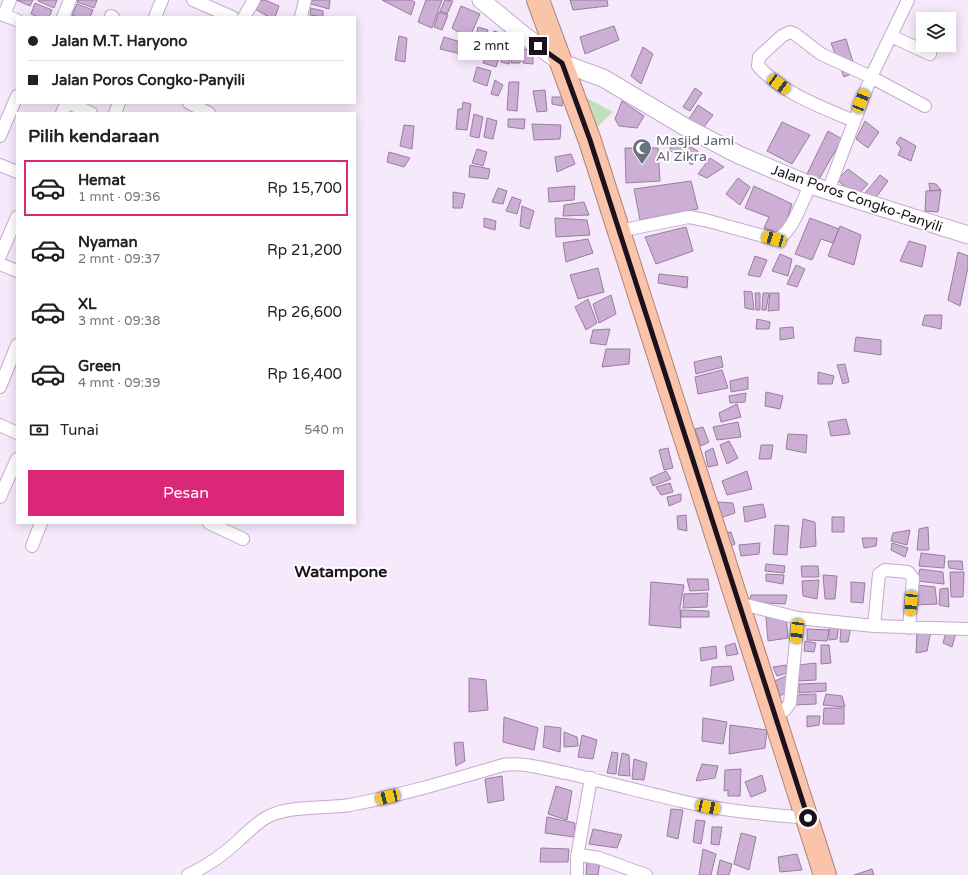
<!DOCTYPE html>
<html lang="id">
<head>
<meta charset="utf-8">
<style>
  :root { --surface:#fff; --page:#f6f6f6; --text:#222; --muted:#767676; --line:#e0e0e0; --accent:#db2777 }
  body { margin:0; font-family:"Varela Round",sans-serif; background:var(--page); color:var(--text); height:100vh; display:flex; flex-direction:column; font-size:15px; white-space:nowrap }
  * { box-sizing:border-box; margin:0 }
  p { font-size:13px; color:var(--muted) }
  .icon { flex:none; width:22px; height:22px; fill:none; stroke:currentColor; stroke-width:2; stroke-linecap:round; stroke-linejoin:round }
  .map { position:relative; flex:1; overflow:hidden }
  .side { position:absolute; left:16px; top:112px; width:340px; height:412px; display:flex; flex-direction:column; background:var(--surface); border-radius:0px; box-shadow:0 2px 10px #0003 }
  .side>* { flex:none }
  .top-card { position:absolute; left:16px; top:16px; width:340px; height:88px; border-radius:0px; box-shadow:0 2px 10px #0003; display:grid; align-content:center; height:88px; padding:0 12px; background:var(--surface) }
  .controls { position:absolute; left:916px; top:12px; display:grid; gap:8px }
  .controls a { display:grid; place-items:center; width:40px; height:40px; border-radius:0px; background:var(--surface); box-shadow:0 2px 10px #0003; font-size:20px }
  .end { position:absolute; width:18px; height:18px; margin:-9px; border:5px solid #1b121d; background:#fff; box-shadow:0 0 0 2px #fff }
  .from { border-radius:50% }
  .bubble { position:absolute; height:28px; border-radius:0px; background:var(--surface); box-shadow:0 2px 10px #0003; font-size:13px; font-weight:600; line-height:28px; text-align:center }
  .car { position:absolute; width:12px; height:24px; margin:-12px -6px; border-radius:5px; box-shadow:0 0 3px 1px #0007; background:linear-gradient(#f5c518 24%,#345 0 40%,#f5c518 0 76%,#345 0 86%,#f5c518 0) }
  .top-card b { display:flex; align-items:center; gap:14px; height:38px; font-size:15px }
  .top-card b+b { border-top:1px solid var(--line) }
  .top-card i { width:10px; height:10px; background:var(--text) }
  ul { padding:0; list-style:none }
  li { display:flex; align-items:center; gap:12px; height:56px; margin:0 8px 6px; padding:0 4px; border:2px solid transparent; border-radius:0px }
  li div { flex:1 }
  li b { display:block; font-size:15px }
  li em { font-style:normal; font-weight:600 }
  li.current { border-color:var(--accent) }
  li>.icon { width:36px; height:36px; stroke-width:1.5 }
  h2 { padding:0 12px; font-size:18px; line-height:48px }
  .pay { display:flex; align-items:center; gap:10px; height:44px; padding:0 12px; font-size:15px }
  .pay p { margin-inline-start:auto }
  .cta { display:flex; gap:8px; margin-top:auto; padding:8px 12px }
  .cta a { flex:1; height:46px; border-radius:0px; background:var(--accent); color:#fff; font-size:16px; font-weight:600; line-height:46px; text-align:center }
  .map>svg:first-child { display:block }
</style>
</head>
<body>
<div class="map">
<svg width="968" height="875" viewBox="0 0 968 875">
  <rect width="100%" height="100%" fill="#f7e9fc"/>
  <!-- green -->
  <path fill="#c0e0bb" d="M 579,94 L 613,112 L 591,133 Z"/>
  <!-- building -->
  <path fill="#cdafd6" stroke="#957f9b" d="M 16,0 L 33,0 L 30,6 Z
    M 38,0 L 57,0 L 54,8 L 38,1 Z
    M 78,0 L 97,0 L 94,8 L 77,2 Z
    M 258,0 L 265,0 L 279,6 L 275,17 L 269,17 L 255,9 Z
    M 312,0 L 330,0 L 329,9 L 311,4 Z
    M 382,0 L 410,0 L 415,2 L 411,15 Z
    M 426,0 L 442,0 L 432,28 L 418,22 Z
    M 445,0 L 453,1 L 447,14 L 440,11 Z
    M 570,0 L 607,0 L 608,6 L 573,10 Z
    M 35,3 L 52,10 L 49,17 L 38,17 L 31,14 Z
    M 77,4 L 93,10 L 90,17 L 78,17 L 72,15 Z
    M 461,6 L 480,14 L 469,39 L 452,28 Z
    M 311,8 L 323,11 L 323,17 L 310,15 Z
    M 439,12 L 448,15 L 442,30 L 434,27 Z
    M 614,26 L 619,40 L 585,54 L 580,37 Z
    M 478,27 L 488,30 L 482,52 L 473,50 Z
    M 494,31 L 506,35 L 496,67 L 483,63 Z
    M 399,36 L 407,38 L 405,62 L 395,60 Z
    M 444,37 L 464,43 L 461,54 L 440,49 Z
    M 846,39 L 856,72 L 844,77 L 831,43 Z
    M 505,42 L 512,43 L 509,64 L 501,62 Z
    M 514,43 L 522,45 L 520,63 L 511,63 Z
    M 643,47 L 653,54 L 641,84 L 631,76 Z
    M 523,49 L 533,51 L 533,64 L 523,63 Z
    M 477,67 L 491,71 L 487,86 L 473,81 Z
    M 495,80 L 503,85 L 498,96 L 491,94 Z
    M 509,82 L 519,82 L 517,111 L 507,110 Z
    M 695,88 L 702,93 L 690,111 L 683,107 Z
    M 545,90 L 547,111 L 537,112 L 533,91 Z
    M 552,97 L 564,97 L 562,106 L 552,104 Z
    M 622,101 L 644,116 L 637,128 L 619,126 L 615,119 Z
    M 463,102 L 471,104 L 467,130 L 456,129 L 458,109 L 462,109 Z
    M 698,105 L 713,115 L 703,128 L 689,119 Z
    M 474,114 L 483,117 L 479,138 L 470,136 Z
    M 487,118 L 497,121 L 493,139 L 484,137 Z
    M 508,119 L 525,119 L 524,129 L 508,127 Z
    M 865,121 L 879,132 L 868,148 L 856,139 Z
    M 782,122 L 810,135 L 792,164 L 767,151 Z
    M 532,124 L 561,125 L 560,139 L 534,140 Z
    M 404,125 L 414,126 L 412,149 L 400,146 Z
    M 828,131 L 842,139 L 818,181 L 807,174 Z
    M 900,137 L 916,146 L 911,161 L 898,155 L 901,148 L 896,143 Z
    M 676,140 L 698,151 L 692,165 L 669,150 Z
    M 625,148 L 658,148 L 660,181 L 626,183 Z
    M 477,149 L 487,152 L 483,166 L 472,163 Z
    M 389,152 L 410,158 L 404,167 L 387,162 Z
    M 571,154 L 575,164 L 557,172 L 555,157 Z
    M 710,158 L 724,167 L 707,178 L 698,174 Z
    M 470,165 L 490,169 L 488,179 L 469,177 Z
    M 848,169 L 868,184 L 857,196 L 837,180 Z
    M 880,175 L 888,181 L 874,200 L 865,193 Z
    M 738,178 L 750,187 L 740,205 L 726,194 Z
    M 691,181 L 698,209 L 640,220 L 634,189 Z
    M 929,183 L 936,184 L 941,190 L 930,191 Z
    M 575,186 L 574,200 L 549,202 L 548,188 Z
    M 754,186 L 792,204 L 782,235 L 764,228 L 769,217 L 745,208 Z
    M 498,188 L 507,191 L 503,204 L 492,202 Z
    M 941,190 L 938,212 L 925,211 L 926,191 Z
    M 453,192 L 465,194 L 462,208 L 453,208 Z
    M 512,197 L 521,200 L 517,214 L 506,211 Z
    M 584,202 L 589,215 L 563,216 L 564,205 Z
    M 522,206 L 534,211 L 529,229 L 520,226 Z
    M 484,218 L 496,221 L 495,230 L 484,227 Z
    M 555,218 L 587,220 L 590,235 L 556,237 Z
    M 810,218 L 839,229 L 833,243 L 821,239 L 812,260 L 795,254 Z
    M 840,226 L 861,235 L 854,265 L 828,256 Z
    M 686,227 L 693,251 L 656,264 L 645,237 Z
    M 588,239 L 593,253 L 566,262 L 563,243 Z
    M 909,241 L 926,246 L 922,267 L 900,261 Z
    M 958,252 L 968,256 L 968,267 L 960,306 L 948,300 Z
    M 780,254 L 792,259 L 788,276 L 772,271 Z
    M 755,256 L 767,260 L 760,277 L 748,275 Z
    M 796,265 L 805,269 L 797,287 L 787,284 Z
    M 598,268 L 604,292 L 578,299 L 570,275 Z
    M 659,274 L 688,277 L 687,288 L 658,283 Z
    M 744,291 L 752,292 L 754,310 L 745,308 Z
    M 755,293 L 760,293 L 760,310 L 756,310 Z
    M 763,293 L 769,293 L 766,310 L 762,310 Z
    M 770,293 L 779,293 L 779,310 L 768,311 Z
    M 611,295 L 616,314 L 599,323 L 593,304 Z
    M 588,299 L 597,323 L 586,330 L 575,307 Z
    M 925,315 L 942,315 L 941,329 L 922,325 Z
    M 757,319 L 770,322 L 769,329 L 756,329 Z
    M 793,327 L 794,338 L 780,340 L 780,328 Z
    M 610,329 L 606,345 L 590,343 L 593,330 Z
    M 856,337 L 881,340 L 881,355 L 854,351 Z
    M 606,349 L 630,349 L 629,364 L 602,367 Z
    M 721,356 L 723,367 L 696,374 L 694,362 Z
    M 845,364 L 849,382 L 843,384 L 837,365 Z
    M 722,370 L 728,388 L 698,394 L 695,377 Z
    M 818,372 L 834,376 L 832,384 L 818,384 Z
    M 748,377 L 748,389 L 731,392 L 730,381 Z
    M 766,392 L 783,396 L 780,409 L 765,406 Z
    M 746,393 L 745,402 L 730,403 L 729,396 Z
    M 737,404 L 741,417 L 721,422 L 719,413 Z
    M 846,419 L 850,434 L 831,436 L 828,422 Z
    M 738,422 L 741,437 L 717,440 L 713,427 Z
    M 703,427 L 709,442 L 701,446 L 695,429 Z
    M 788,434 L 807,435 L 806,453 L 786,449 Z
    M 729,441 L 738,458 L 727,464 L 720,445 Z
    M 761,445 L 773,445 L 771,459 L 759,459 Z
    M 668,448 L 673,468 L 664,470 L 659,450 Z
    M 713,448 L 718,465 L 708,467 L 705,452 Z
    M 666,471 L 671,479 L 653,486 L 650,478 Z
    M 747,471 L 752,489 L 727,495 L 722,481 Z
    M 670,483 L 673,492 L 661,495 L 656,487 Z
    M 681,494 L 681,501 L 669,506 L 667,497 Z
    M 718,502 L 733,503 L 735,513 L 720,518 Z
    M 763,504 L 766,517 L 745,522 L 743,507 Z
    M 686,515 L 687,531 L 678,529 L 677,516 Z
    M 832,517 L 844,517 L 844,532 L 832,532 Z
    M 803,519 L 815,522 L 816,546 L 800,548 Z
    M 775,525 L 789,526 L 787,555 L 773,554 Z
    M 928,527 L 929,550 L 917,550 L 919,529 Z
    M 910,530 L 907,545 L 891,541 L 893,533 Z
    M 731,532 L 735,544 L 728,547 L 724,533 Z
    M 862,538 L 877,538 L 876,546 L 864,548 Z
    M 760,543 L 759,554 L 741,556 L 739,545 Z
    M 892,543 L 908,548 L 905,557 L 891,550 Z
    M 921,553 L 945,556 L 944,568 L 919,566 Z
    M 948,561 L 962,561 L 963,570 L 949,568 Z
    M 766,564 L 785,566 L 784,573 L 765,571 Z
    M 801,566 L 818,566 L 819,577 L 802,577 Z
    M 920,569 L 943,572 L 944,584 L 917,581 Z
    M 950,572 L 964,572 L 963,597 L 951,597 Z
    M 766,574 L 784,575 L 783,584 L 766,581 Z
    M 823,575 L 837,576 L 835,599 L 825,599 Z
    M 687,579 L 708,579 L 709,590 L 690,591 Z
    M 819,580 L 817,599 L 803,596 L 802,581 Z
    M 651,582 L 684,585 L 680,607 L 681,628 L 649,625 Z
    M 851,582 L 865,583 L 863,603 L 851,602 Z
    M 917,585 L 935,587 L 937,604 L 916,605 Z
    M 948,588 L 949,607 L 939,605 L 940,589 Z
    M 708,593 L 707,607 L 683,608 L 684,594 Z
    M 751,595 L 787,595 L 785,604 L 749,602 Z
    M 681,610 L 709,611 L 709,617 L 681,617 Z
    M 766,617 L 786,617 L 788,638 L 768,641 Z
    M 829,624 L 839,625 L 837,639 L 829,640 Z
    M 841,626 L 851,627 L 848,642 L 840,642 Z
    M 807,629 L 829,630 L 827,641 L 807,640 Z
    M 917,631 L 931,631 L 927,651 L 916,653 Z
    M 946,632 L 956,633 L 952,647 L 943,643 Z
    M 805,641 L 816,643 L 814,652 L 804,651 Z
    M 735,643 L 738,654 L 727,656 L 725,646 Z
    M 821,645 L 829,645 L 831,663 L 821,664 Z
    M 716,646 L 717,658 L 701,661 L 700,648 Z
    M 816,663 L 816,680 L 799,681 L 798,665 Z
    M 786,665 L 787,673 L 777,676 L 773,667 Z
    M 731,666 L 734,680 L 710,686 L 712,667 Z
    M 788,675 L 787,692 L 780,696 L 775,681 Z
    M 469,678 L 486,680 L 488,710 L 469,712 Z
    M 826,683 L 826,691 L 799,693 L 799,684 Z
    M 816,694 L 816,704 L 794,705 L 796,695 Z
    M 826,694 L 842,696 L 845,707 L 823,705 Z
    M 824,708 L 844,708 L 844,724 L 823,724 Z
    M 807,716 L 820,716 L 819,725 L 807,727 Z
    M 504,717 L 538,728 L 534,750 L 503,742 Z
    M 703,718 L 727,722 L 723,744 L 702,741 Z
    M 730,725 L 767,730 L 765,748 L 729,754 Z
    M 545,726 L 561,728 L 560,752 L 543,747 Z
    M 564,732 L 577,737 L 578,746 L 564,747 Z
    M 582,735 L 597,740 L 593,759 L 578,757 Z
    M 463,742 L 465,761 L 456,766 L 454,743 Z
    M 612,752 L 618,753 L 616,774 L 607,773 Z
    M 622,753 L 629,755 L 630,776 L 618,775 Z
    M 634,759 L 647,763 L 644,780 L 632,779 Z
    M 702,764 L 718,766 L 715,778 L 696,781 Z
    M 741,769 L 740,796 L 728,796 L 728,790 L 724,791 L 725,770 Z
    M 762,775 L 766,791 L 751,797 L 745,782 Z
    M 502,776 L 504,800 L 488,803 L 485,779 Z
    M 556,786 L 572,791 L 567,820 L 548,814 Z
    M 671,809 L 683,810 L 678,839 L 667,836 Z
    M 547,817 L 575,823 L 574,837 L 545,833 Z
    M 696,820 L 705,821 L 701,844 L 693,842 Z
    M 712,827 L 722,827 L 719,845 L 711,844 Z
    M 593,829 L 622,835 L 617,848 L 589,844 Z
    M 741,833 L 756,837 L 749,870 L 734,864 Z
    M 541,848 L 569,849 L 568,862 L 540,862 Z
    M 703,849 L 716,854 L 711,875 L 699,875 Z
    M 797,854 L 802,870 L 780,872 L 778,857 Z
    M 587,858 L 600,861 L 598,875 L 586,875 Z
    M 720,860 L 732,864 L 729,875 L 717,875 Z
    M 872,869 L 874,875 L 854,875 Z"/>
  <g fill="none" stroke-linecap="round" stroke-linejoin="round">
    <!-- street casing -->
    <g stroke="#c3acca" stroke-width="14">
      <path id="street" d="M 193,0 L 232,17
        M 0,14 L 17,20
        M 4,15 L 10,0
        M 111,16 L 113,17
        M 63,17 L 70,0
        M 155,17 L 162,0
        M 244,17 L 254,0
        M 301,17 L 305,0
        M 891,36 L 930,54
        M 69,103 L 91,113
        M 189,103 L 209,113
        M 62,113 L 67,103
        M 115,113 L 119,103
        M 854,121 C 819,106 784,94 758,66 L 759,57 L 782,36 L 790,32 L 795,34 L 821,54 L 871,77 L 925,106
        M 0,136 L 17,96
        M 0,165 L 17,172
        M 828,191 L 871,77 L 908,0
        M 619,231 L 689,217 L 705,220 L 774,239 C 791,238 803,199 810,185
        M 0,256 L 17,217
        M 0,264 L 17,271
        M 0,387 L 17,345
        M 0,425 L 17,433
        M 0,497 L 17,459
        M 209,523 L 243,539
        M 32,546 L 41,523
        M 738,603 L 798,618 L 874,626 L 968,629
        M 874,626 L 879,574 L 885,570 L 908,572 L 913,578 L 909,628
        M 774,714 L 785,710 L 790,703 L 798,618
        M 579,855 L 599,858 L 646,875
        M 188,875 C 207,866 223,855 238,841 C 248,832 257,822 269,816 C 293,805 324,809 350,805 C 402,795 452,780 503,765 C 525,762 545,769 566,773 C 605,782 643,792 681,801 C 723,811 765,814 808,818
        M 577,875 L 577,857 L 591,778"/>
    </g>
    <!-- secondary casing -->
    <g stroke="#c3acca" stroke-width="19">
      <path id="secondary" d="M 481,0 L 526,37 L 562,63 L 603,78 L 687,128 L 739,155 L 810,185 L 968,235"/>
    </g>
    <!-- highway casing -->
    <g stroke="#ab8679" stroke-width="24">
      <path id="highway" d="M 538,0 L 590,141 L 825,875"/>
    </g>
    <!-- street -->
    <use href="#street" stroke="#fff" stroke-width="12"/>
    <!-- secondary -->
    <use href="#secondary" stroke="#fff" stroke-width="17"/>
    <!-- highway -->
    <use href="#highway" stroke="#f9c4aa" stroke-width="22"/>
  </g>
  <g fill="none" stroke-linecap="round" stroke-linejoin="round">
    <!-- route -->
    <path stroke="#1b121d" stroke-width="5" d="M 538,46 L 562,63 L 590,140 L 808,818"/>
  </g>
  <!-- icons -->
  <defs>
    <g id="mosque-pin" transform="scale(1)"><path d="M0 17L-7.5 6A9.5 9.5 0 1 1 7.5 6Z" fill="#6b7280" stroke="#fff"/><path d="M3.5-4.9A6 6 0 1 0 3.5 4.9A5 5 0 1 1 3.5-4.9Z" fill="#fff"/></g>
  </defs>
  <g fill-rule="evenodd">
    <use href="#mosque-pin" x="642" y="148"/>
  </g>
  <g text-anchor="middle" stroke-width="4" stroke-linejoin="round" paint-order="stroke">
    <!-- worship labels -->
    <g font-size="14" fill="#5b616d" stroke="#fff" text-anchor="start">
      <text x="656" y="145">Masjid Jami<tspan x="656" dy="16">Al Zikra</tspan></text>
    </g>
    <!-- street labels -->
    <g font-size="14" fill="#1b121d" stroke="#fff">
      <text transform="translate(857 198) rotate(19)" y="5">Jalan Poros Congko-Panyili</text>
    </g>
    <!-- quarter labels -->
    <g font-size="16" font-weight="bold" fill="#1b121d" stroke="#fff">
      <text x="341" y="577">Watampone</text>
    </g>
  </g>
</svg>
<div class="controls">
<a><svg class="icon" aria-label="layers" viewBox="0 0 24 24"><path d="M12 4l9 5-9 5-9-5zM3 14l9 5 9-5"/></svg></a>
</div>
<i class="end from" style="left:808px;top:818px"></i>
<i class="end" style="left:538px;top:46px"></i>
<div class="bubble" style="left:458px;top:32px;width:66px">2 mnt</div>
<i class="car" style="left:779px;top:84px;rotate:126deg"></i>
<i class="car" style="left:861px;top:101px;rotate:22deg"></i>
<i class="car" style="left:774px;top:239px;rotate:286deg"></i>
<i class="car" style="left:911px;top:603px;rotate:184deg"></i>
<i class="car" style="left:797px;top:631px;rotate:187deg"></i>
<i class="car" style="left:388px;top:797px;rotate:257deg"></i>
<i class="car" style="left:708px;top:807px;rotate:102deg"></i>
<div class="top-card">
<b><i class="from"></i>Jalan M.T. Haryono</b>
<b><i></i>Jalan Poros Congko-Panyili</b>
</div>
<section class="side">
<h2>Pilih kendaraan</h2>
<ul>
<li class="current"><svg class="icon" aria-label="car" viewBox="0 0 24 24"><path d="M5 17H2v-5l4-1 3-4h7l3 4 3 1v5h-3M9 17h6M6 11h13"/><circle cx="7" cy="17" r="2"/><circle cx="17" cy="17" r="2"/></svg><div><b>Hemat</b><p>1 mnt · 09:36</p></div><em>Rp 15,700</em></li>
<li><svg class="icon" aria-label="car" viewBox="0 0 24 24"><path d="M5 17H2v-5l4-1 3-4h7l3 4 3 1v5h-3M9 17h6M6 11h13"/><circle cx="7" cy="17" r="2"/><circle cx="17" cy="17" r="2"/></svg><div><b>Nyaman</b><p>2 mnt · 09:37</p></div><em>Rp 21,200</em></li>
<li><svg class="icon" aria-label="car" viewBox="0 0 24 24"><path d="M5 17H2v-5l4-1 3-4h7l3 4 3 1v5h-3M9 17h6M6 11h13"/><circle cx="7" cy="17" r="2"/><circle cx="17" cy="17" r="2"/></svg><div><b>XL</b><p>3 mnt · 09:38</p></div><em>Rp 26,600</em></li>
<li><svg class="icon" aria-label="car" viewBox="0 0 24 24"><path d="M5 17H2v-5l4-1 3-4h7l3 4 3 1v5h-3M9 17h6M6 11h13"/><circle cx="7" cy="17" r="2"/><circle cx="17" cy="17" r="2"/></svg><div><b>Green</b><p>4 mnt · 09:39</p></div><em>Rp 16,400</em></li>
</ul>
<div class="pay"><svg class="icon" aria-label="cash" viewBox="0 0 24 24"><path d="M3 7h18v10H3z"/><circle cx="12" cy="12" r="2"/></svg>Tunai<p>540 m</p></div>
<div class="cta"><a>Pesan</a></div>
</section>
</div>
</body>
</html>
